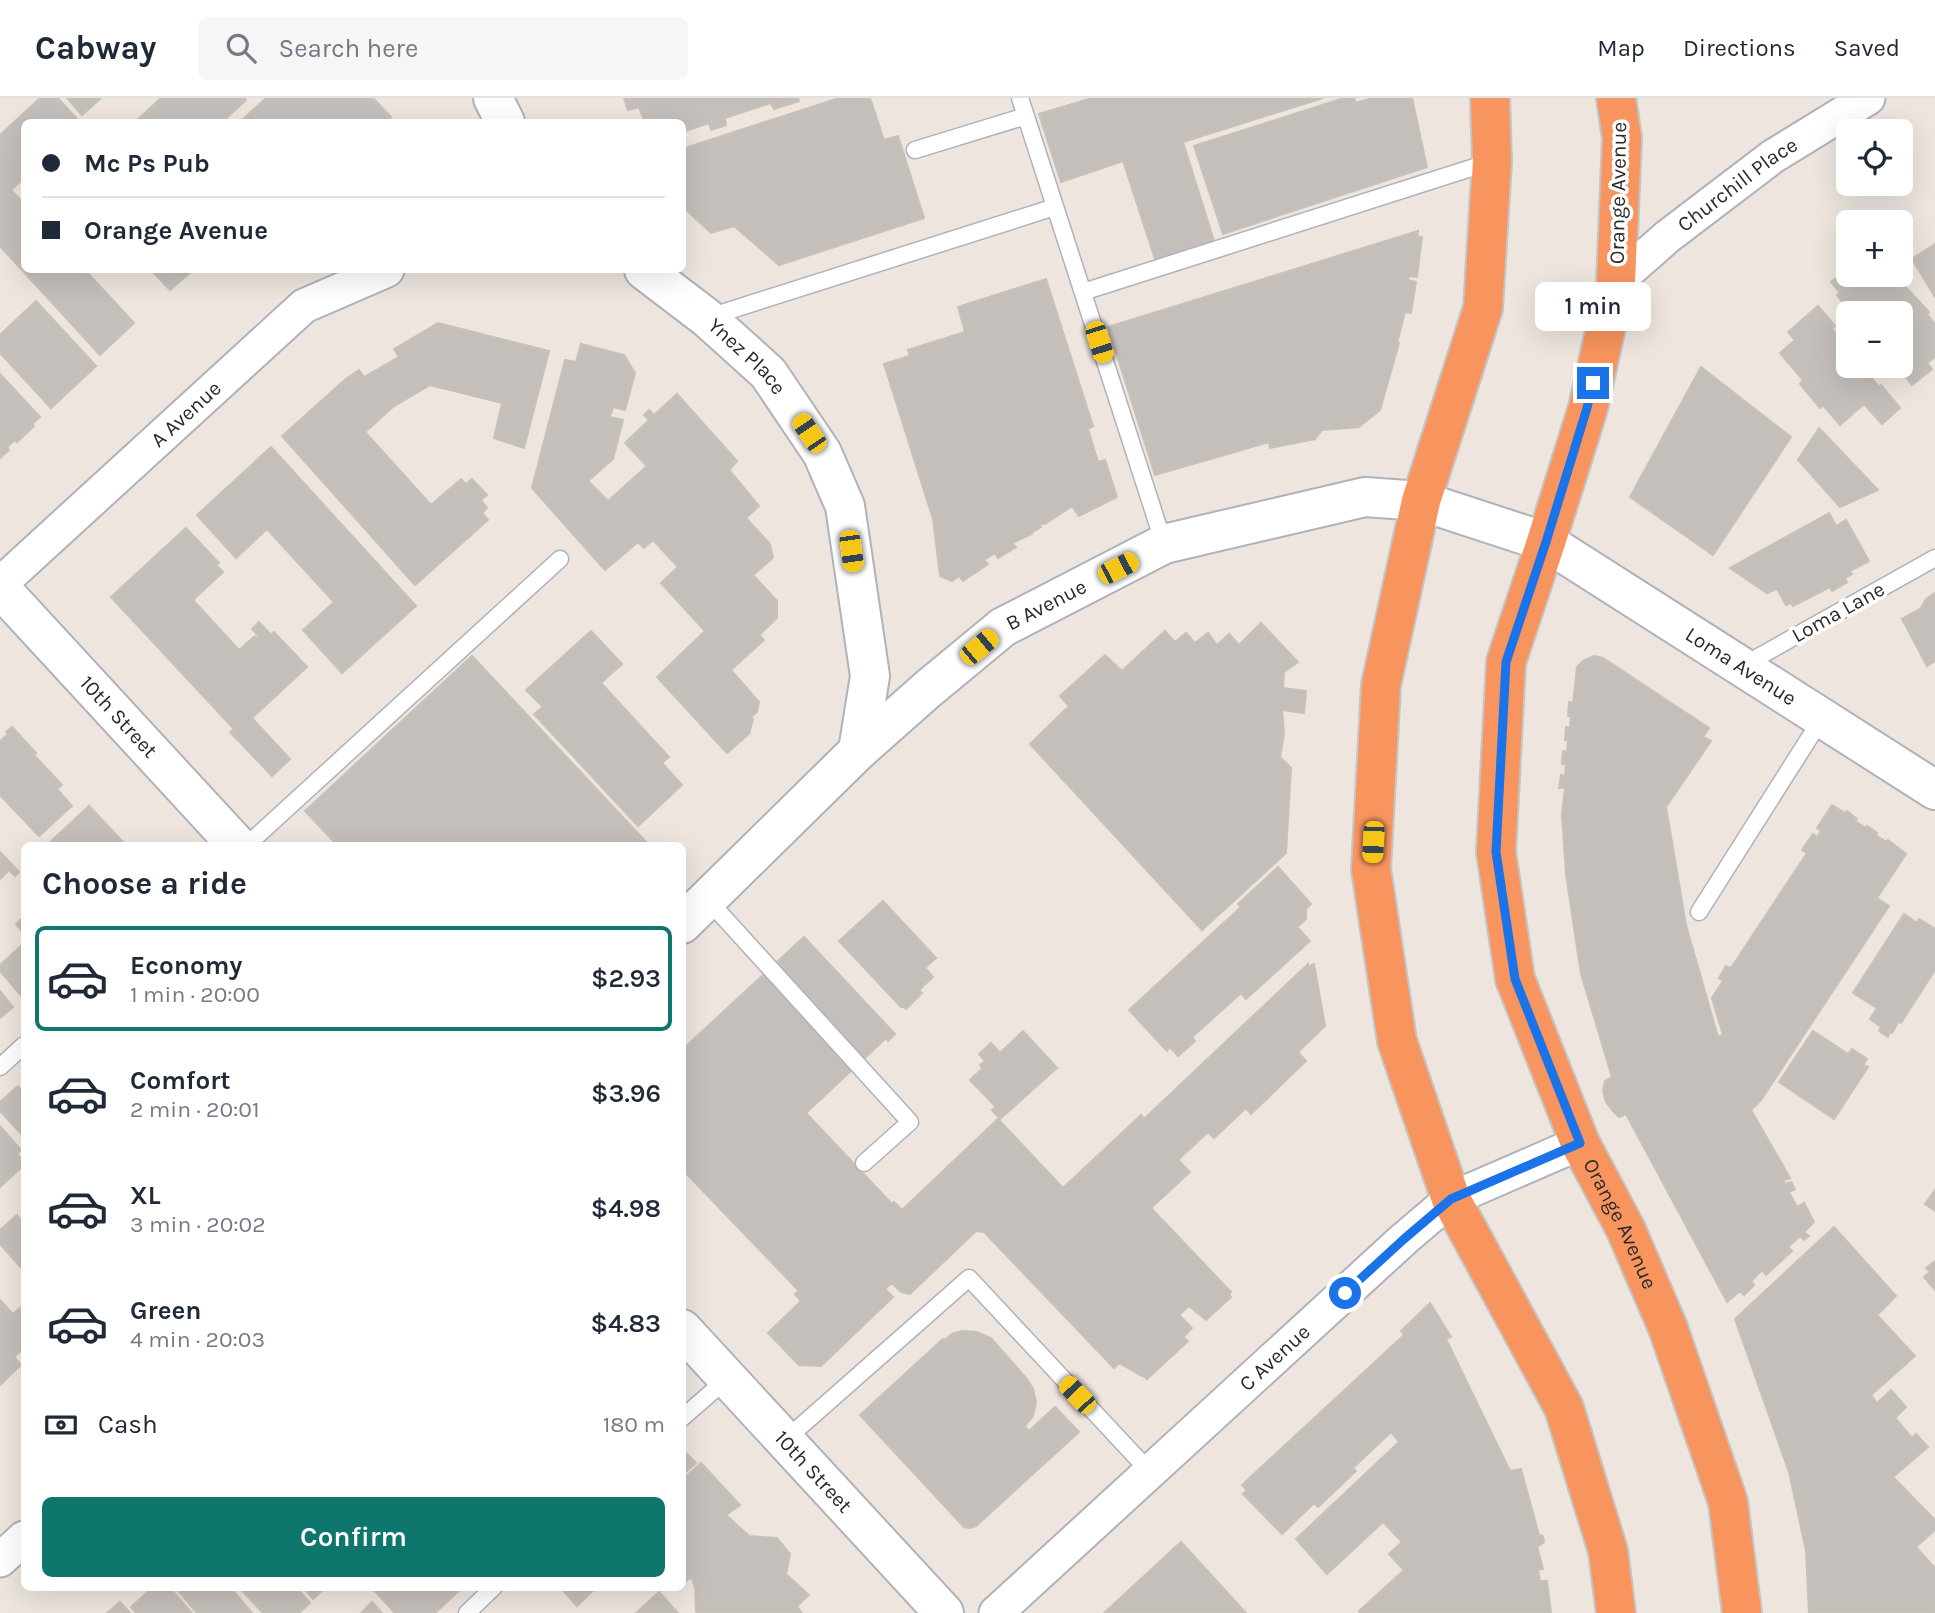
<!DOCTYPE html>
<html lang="en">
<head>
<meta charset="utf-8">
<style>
  :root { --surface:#fff; --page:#f6f6f7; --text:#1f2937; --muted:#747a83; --line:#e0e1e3; --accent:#0f766e }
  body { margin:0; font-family:Karla,sans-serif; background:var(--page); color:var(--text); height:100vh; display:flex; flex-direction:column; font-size:26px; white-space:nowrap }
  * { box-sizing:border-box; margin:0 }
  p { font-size:23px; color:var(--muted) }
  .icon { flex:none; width:38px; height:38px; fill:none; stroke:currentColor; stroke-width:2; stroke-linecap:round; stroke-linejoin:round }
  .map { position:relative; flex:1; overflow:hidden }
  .side { position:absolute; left:21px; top:744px; width:665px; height:749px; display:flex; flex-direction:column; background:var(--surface); border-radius:10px; box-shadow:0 7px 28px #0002 }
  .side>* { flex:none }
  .guide { position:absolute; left:21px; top:21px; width:665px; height:154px; border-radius:10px; box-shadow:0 7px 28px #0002; display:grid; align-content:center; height:154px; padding:0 21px; background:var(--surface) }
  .tools { position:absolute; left:1836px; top:21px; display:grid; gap:14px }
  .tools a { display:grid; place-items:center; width:77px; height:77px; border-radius:10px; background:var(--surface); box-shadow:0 7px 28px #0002; font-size:35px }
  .end { position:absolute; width:32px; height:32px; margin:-16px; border:9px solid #1a73e8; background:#fff; box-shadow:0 0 0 4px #fff }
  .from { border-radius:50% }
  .bubble { position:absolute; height:49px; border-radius:10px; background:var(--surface); box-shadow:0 7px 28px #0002; font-size:23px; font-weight:600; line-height:49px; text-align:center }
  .car { position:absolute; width:21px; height:42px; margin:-21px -10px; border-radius:9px; box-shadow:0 0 5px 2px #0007; background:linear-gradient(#f5c518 24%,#345 0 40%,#f5c518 0 76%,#345 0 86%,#f5c518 0) }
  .guide b { display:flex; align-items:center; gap:24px; height:66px; font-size:26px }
  .guide b+b { border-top:2px solid var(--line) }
  .guide i { width:18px; height:18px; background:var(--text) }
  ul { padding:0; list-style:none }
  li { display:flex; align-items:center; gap:21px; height:105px; margin:0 14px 10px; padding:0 7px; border:4px solid transparent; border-radius:10px }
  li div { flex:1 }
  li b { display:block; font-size:26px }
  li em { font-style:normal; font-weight:600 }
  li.on { border-color:var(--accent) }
  li>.icon { width:63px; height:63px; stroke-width:1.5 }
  h2 { padding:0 21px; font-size:32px; line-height:84px }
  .pay { display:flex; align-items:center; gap:18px; height:77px; padding:0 21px; font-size:26px }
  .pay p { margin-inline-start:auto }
  .button { display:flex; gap:14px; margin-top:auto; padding:14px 21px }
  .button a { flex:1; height:80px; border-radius:10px; background:var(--accent); color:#fff; font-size:28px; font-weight:600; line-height:80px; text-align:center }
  header { display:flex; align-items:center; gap:42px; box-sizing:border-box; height:98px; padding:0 35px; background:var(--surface); border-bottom:2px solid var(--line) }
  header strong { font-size:33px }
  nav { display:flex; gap:38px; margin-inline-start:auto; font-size:24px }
  .search { width:490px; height:63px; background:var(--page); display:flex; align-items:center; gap:18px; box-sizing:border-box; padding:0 24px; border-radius:10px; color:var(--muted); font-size:26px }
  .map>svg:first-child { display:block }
</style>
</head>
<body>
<header>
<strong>Cabway</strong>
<div class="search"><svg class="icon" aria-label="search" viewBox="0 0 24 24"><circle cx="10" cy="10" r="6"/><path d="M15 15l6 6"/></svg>Search here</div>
<nav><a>Map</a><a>Directions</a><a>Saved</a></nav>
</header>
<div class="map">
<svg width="1935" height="1515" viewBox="0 0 1935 1515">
  <rect width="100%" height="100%" fill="#ede5de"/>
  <!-- building -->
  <path fill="#c5bfbb" stroke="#c8c1b8" stroke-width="2" d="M 40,0 L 58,0 L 76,20 L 75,21 L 78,24 L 24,24 L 24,80 L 11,92 L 24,106 L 24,172 L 85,172 L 134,225 L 100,257 L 0,148 L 0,37 Z
    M 67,0 L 101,0 L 82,17 Z
    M 161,0 L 244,0 L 246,2 L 222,24 L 135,24 Z
    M 266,0 L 373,0 L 391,19 L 386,24 L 242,24 L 241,23 Z
    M 624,0 L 798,0 L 799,3 L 774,11 L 771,5 L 725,20 L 726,27 L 711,32 L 709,25 L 682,34 L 682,24 L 654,24 L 652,19 L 644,22 L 639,9 L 628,12 Z
    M 839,0 L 870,0 L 884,42 L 898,38 L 924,120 L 779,167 L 734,128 L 711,135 L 682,108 L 682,51 Z
    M 1092,0 L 1323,0 L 1183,44 L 1215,146 L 1156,164 L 1123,63 L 1061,84 L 1039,16 Z
    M 1344,0 L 1354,0 L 1356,5 L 1372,0 L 1412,0 L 1427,69 L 1223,136 L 1194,48 Z
    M 1418,133 L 1417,138 L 1422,139 L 1417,179 L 1409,178 L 1408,182 L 1416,184 L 1411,215 L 1405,214 L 1397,245 L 1399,245 L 1380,312 L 1359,329 L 1322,332 L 1315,341 L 1270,350 L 1269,344 L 1155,377 L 1108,229 Z
    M 1935,146 L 1935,199 L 1912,161 Z
    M 1848,171 L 1848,177 L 1900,177 L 1900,175 L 1906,181 L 1901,184 L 1929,214 L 1927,216 L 1935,226 L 1935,259 L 1927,265 L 1932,271 L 1912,287 L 1897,268 L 1900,268 L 1900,215 L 1851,215 L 1837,197 L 1840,195 L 1831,184 Z
    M 151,172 L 193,172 L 170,192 Z
    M 1046,181 L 1093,328 L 1088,331 L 1098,364 L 1105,362 L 1117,399 L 1079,418 L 1072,408 L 1045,426 L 1044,425 L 1040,427 L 1041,429 L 1031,435 L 1032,436 L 1012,445 L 1016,449 L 998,460 L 995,455 L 984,462 L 988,466 L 963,483 L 959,478 L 952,483 L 940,478 L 933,421 L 884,266 L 910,258 L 908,252 L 965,234 L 958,209 Z
    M 36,203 L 96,268 L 51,310 L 0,255 L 0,237 Z
    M 1818,208 L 1835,228 L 1832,231 L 1847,249 L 1848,248 L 1848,268 L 1871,268 L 1866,273 L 1879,289 L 1881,287 L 1900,310 L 1882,326 L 1864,306 L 1840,327 L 1823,307 L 1820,310 L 1800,286 L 1803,282 L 1780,255 L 1795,242 L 1788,234 Z
    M 438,225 L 549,253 L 524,350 L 494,340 L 502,305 L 430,287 L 393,309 L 365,334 L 431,407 L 461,381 L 466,386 L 472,381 L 487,397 L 481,402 L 487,410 L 482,415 L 488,422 L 415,487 L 282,338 L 347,280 L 359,272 L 364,279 L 399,259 L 394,251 Z
    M 581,246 L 624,257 L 635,275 L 625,312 L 613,309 L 610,319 L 623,322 L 613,361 L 588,383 L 608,403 L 647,368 L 625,345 L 649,322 L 644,317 L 649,312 L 654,317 L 677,296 L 737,363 L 729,372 L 759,408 L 746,420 L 770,446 L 773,460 L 753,477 L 777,503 L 777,520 L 759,537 L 764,542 L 731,572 L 759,604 L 757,614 L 751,619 L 753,621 L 749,636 L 727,655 L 657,579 L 705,533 L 661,485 L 678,469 L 653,442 L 644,450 L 638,444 L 605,472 L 532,390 L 565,262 L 576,264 Z
    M 1701,269 L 1791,339 L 1713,457 L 1630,399 Z
    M 0,276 L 40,319 L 32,326 L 34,328 L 17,344 L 15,342 L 7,349 L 9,352 L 0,360 Z
    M 1819,330 L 1878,392 L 1840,409 L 1798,362 Z
    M 271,349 L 416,508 L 342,575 L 303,532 L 334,504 L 267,431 L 236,460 L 197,417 Z
    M 1829,415 L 1836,428 L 1846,422 L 1869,463 L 1850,473 L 1852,476 L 1845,480 L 1847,484 L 1832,493 L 1830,489 L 1793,508 L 1791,505 L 1786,507 L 1777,491 L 1767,495 L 1730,470 Z
    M 186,430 L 219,465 L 216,467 L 223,474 L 193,502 L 239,552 L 255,538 L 256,540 L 259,538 L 252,531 L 259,524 L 271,537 L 274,534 L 307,569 L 252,620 L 290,661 L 272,678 L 230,634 L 234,631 L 111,499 Z
    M 1935,495 L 1935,563 L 1927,568 L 1902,521 L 1921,510 L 1926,501 Z
    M 1261,525 L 1298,564 L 1284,574 L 1283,590 L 1306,593 L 1304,615 L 1282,612 L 1284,636 L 1280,659 L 1291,670 L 1286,755 L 1202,832 L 1030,646 L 1069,608 L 1060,598 L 1105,557 L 1122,573 L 1165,533 L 1175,544 L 1186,535 L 1195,545 L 1208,535 L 1217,547 L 1229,536 L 1239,547 Z
    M 591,533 L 622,566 L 601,585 L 669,659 L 662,665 L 682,687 L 638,728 L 534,616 L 543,609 L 526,592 Z
    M 472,558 L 649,747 L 337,747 L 305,713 Z
    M 1594,558 L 1603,560 L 1709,630 L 1703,639 L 1711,643 L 1666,709 L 1686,827 L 1718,939 L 1723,937 L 1712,900 L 1723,883 L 1719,880 L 1726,868 L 1731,870 L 1807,755 L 1802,752 L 1813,736 L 1817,739 L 1821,733 L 1817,730 L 1832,707 L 1845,715 L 1847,713 L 1857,721 L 1855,723 L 1866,730 L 1867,728 L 1877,735 L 1876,738 L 1887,744 L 1888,742 L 1906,756 L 1877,800 L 1889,808 L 1761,1002 L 1751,1012 L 1790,1080 L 1783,1083 L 1785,1086 L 1791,1084 L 1795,1091 L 1789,1094 L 1797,1109 L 1804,1105 L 1814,1124 L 1804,1134 L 1809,1138 L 1804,1142 L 1800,1138 L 1788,1149 L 1792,1153 L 1766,1177 L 1762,1172 L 1751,1183 L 1754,1187 L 1744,1197 L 1740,1193 L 1727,1204 L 1626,1016 L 1619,1019 L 1613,1013 L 1606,1004 L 1603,993 L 1605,983 L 1612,979 L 1581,876 L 1566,776 L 1562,717 L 1565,690 L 1559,690 L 1561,677 L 1565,678 L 1566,666 L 1562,666 L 1563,653 L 1567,654 L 1568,642 L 1565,642 L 1566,629 L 1570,630 L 1571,618 L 1568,618 L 1569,604 L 1573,605 L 1577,569 L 1584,562 Z
    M 12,629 L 36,655 L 34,657 L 62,687 L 57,691 L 72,708 L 39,738 L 0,697 L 0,643 L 8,636 L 6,634 Z
    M 89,708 L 126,747 L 47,747 Z
    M 0,754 L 19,774 L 15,778 L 9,772 L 0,781 Z
    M 1278,769 L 1311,806 L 1306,811 L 1306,821 L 1297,829 L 1310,843 L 1246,901 L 1241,895 L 1192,939 L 1195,943 L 1178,958 L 1170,949 L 1167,953 L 1129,912 L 1241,809 L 1238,806 Z
    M 883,803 L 936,860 L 925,870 L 933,879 L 919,892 L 922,895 L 906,911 L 902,908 L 901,909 L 839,843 Z
    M 1904,816 L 1917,825 L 1919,821 L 1935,831 L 1935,872 L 1901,925 L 1899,923 L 1892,935 L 1890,934 L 1888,939 L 1879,933 L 1881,929 L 1870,921 L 1877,910 L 1853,895 Z
    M 24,818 L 24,836 L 16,826 Z
    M 804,839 L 895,936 L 888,943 L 886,940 L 806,1015 L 892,1106 L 894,1104 L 902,1112 L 998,1021 L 1063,1090 L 1141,1017 L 1144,1021 L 1308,866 L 1308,869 L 1314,866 L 1325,928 L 1298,954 L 1306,963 L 1251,1016 L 1246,1010 L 1214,1040 L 1208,1034 L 1178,1062 L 1190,1074 L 1151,1110 L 1231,1194 L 1229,1196 L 1231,1199 L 1206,1222 L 1189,1208 L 1179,1217 L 1192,1230 L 1183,1239 L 1188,1243 L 1147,1281 L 1143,1277 L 1142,1278 L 1119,1265 L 1114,1270 L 984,1134 L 976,1133 L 910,1196 L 901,1194 L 892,1185 L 885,1191 L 893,1199 L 821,1268 L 799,1267 L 768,1235 L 801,1203 L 795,1196 L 799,1193 L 682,1071 L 682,952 Z
    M 24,845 L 24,901 L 0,873 L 0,867 Z
    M 0,893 L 13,909 L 0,920 Z
    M 1023,933 L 1057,970 L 1000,1021 L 992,1012 L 996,1009 L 970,982 L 983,970 L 980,967 L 985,963 L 979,956 L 991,945 L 1000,955 Z
    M 1813,933 L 1848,956 L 1852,951 L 1867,961 L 1863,967 L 1868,969 L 1834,1021 L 1779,984 Z
    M 18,988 L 24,996 L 24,1039 L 0,1013 L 0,1004 Z
    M 0,1028 L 21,1052 L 17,1056 L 24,1064 L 24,1067 L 0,1089 Z
    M 1935,1092 L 1935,1113 L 1925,1106 Z
    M 17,1117 L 24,1126 L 24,1173 L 0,1146 L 0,1132 Z
    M 1834,1129 L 1896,1198 L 1877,1217 L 1915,1258 L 1871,1297 L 1877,1305 L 1891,1292 L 1906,1309 L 1895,1320 L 1912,1340 L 1916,1336 L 1928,1349 L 1893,1379 L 1935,1422 L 1935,1432 L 1916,1449 L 1935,1470 L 1935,1515 L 1809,1515 L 1806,1453 L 1789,1374 L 1735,1221 Z
    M 1935,1163 L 1935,1192 L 1924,1179 L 1930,1174 L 1926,1170 Z
    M 0,1202 L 13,1216 L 20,1210 L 24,1215 L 24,1250 L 14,1259 L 21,1267 L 0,1287 Z
    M 1430,1205 L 1451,1239 L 1446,1241 L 1510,1373 L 1521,1371 L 1539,1437 L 1543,1438 L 1544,1444 L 1537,1449 L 1543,1471 L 1538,1472 L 1540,1483 L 1547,1483 L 1551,1515 L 1360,1515 L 1359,1513 L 1404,1472 L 1389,1456 L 1402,1444 L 1383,1424 L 1327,1476 L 1296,1441 L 1399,1344 L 1391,1334 L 1353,1370 L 1356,1373 L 1318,1409 L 1314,1405 L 1282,1436 L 1243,1396 L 1247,1392 L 1242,1387 L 1404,1237 L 1401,1233 Z
    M 962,1233 L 977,1234 L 991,1240 L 1027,1281 L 1033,1291 L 1036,1304 L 1033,1318 L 1025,1328 L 1029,1333 L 1055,1309 L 1079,1334 L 976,1428 L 970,1430 L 964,1429 L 860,1317 L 943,1241 L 945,1242 L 952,1236 Z
    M 682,1351 L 696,1365 L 682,1377 Z
    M 701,1365 L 740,1407 L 726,1417 L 749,1438 L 777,1440 L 790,1456 L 786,1476 L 809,1497 L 797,1508 L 802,1515 L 698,1515 L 696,1513 L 695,1489 L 691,1479 L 682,1487 L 682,1382 Z
    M 1181,1444 L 1246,1515 L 1104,1515 Z
    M 153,1489 L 169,1489 L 192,1515 L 136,1515 L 131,1509 Z
    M 175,1489 L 230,1489 L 252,1515 L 197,1515 Z
    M 239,1489 L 296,1489 L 310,1505 L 299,1515 L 263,1515 Z
    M 303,1489 L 326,1489 L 313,1501 Z
    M 371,1489 L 463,1489 L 435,1515 L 395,1515 Z
    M 560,1489 L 597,1489 L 577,1508 Z
    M 659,1494 L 678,1515 L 636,1515 Z
    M 120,1504 L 130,1515 L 107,1515 Z
    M 372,1504 L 382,1515 L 361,1515 Z"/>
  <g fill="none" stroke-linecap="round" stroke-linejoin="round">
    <!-- lane casing -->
    <g stroke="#afb2bb" stroke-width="19">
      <path id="lane" d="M 1020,0 L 1164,446
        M 915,52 L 1026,18
        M 1083,194 L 1490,64
        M 709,219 L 1055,109
        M 1744,567 L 1935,460
        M 247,747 L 560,461
        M 708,802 L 910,1024 L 864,1065
        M 1699,814 L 1822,620
        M 0,969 L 24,947
        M 682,1320 L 728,1280
        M 785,1342 L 969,1180 L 1150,1374
        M 467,1515 L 494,1489"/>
    </g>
    <!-- street casing -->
    <g stroke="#afb2bb" stroke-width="37">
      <g id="street">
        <path id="s1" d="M 1616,184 L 1667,139 L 1772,59 L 1868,0"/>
        <path id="s2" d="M 0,486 L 304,208 L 387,172"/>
        <path d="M 0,1462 L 24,1440"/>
        <path id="s3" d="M 996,1515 L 1404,1141 L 1451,1101 L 1580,1045"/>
      </g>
    </g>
    <!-- secondary casing -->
    <g stroke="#afb2bb" stroke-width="42">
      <g id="secondary">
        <path d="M 493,0 L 505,24"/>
        <path id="s4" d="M 644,172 L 707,220 L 768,275 L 822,355 L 845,408 L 870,578 L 858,653"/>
        <path id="s5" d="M 0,490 L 237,747"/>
        <path id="s6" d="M 682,826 L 858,653 L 928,591 L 1003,529 L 1164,446 L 1365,399 L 1421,403 L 1546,444 L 1935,692"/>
        <path id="s7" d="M 682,1231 L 944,1515"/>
      </g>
    </g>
    <!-- highway casing -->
    <g stroke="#c4c4c4" stroke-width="42">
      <g id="highway">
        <path d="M 1490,0 L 1492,63 L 1483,210 L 1421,403 L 1381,587 L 1371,771 L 1397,943 L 1451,1101 L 1564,1310 L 1608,1453 L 1616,1515"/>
        <path id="s8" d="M 1616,0 L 1622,40 L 1616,184 L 1588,310 L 1546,444 L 1506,564 L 1496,754 L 1515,881 L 1580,1045 L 1626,1132 L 1668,1230 L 1728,1404 L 1742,1515"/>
      </g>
    </g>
    <!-- lane -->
    <use href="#lane" stroke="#fff" stroke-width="16"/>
    <!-- street -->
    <use href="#street" stroke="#fff" stroke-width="33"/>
    <!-- secondary -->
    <use href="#secondary" stroke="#fff" stroke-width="38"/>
    <!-- highway -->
    <use href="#highway" stroke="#f8955e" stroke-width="38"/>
  </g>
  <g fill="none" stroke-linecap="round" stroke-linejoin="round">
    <!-- route -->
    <path stroke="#1a73e8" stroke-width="9" d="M 1345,1195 L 1404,1141 L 1451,1101 L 1580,1045 L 1515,881 L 1496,754 L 1506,564 L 1546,444 L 1587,310 L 1593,285"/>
  </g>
  <g text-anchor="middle" stroke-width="7" stroke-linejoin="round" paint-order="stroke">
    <!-- street labels -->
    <g font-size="21" fill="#2b2b2b" stroke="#fff">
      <text dy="7" stroke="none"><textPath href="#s1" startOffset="156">Churchill Place</textPath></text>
      <text transform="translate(1618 95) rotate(-89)" y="7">Orange Avenue</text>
      <text dy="7" stroke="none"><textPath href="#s4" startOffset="135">Ynez Place</textPath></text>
      <text dy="7" stroke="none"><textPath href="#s2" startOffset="252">A Avenue</textPath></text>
      <text dy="7" stroke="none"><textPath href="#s6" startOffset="486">B Avenue</textPath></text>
      <text transform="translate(1838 514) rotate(-29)" y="7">Loma Lane</text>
      <text dy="7" stroke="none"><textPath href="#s6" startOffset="1244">Loma Avenue</textPath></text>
      <text dy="7" stroke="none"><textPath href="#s5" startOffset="175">10th Street</textPath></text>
      <text dy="7" stroke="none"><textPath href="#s8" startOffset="1166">Orange Avenue</textPath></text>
      <text dy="7" stroke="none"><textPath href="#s3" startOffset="378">C Avenue</textPath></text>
      <text dy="7" stroke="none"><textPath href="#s7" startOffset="194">10th Street</textPath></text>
    </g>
  </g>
</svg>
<div class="tools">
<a><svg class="icon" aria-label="locate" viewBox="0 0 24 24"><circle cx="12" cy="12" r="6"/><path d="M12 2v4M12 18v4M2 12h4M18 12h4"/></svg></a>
<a>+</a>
<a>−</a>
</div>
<i class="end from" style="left:1345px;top:1195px"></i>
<i class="end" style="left:1593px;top:285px"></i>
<div class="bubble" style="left:1535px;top:184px;width:116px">1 min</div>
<i class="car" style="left:1099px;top:244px;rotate:162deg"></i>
<i class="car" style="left:809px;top:335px;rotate:326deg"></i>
<i class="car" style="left:851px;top:453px;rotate:172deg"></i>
<i class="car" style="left:1118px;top:470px;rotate:63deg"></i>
<i class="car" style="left:979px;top:549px;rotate:50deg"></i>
<i class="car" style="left:1373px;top:744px;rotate:183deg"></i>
<i class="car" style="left:1077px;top:1297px;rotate:317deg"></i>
<div class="guide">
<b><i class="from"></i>Mc Ps Pub</b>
<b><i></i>Orange Avenue</b>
</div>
<section class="side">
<h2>Choose a ride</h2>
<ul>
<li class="on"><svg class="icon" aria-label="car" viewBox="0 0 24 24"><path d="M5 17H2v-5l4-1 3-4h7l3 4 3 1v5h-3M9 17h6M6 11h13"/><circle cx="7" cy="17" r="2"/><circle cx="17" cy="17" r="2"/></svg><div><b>Economy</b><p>1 min · 20:00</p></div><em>$2.93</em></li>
<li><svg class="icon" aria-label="car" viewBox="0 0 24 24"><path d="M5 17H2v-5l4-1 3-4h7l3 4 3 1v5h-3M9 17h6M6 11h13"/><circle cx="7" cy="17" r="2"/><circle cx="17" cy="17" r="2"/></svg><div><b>Comfort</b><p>2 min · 20:01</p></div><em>$3.96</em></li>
<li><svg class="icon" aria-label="car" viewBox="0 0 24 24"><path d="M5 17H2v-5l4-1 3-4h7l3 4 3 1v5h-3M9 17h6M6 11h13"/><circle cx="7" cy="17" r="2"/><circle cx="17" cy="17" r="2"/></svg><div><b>XL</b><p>3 min · 20:02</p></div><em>$4.98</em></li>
<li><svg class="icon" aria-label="car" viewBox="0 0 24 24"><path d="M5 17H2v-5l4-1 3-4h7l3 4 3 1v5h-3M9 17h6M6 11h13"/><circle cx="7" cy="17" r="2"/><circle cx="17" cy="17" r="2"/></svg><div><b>Green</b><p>4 min · 20:03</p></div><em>$4.83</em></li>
</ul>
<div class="pay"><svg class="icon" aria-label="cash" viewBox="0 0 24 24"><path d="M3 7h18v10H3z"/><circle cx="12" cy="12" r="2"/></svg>Cash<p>180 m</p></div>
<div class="button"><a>Confirm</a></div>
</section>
</div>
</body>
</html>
